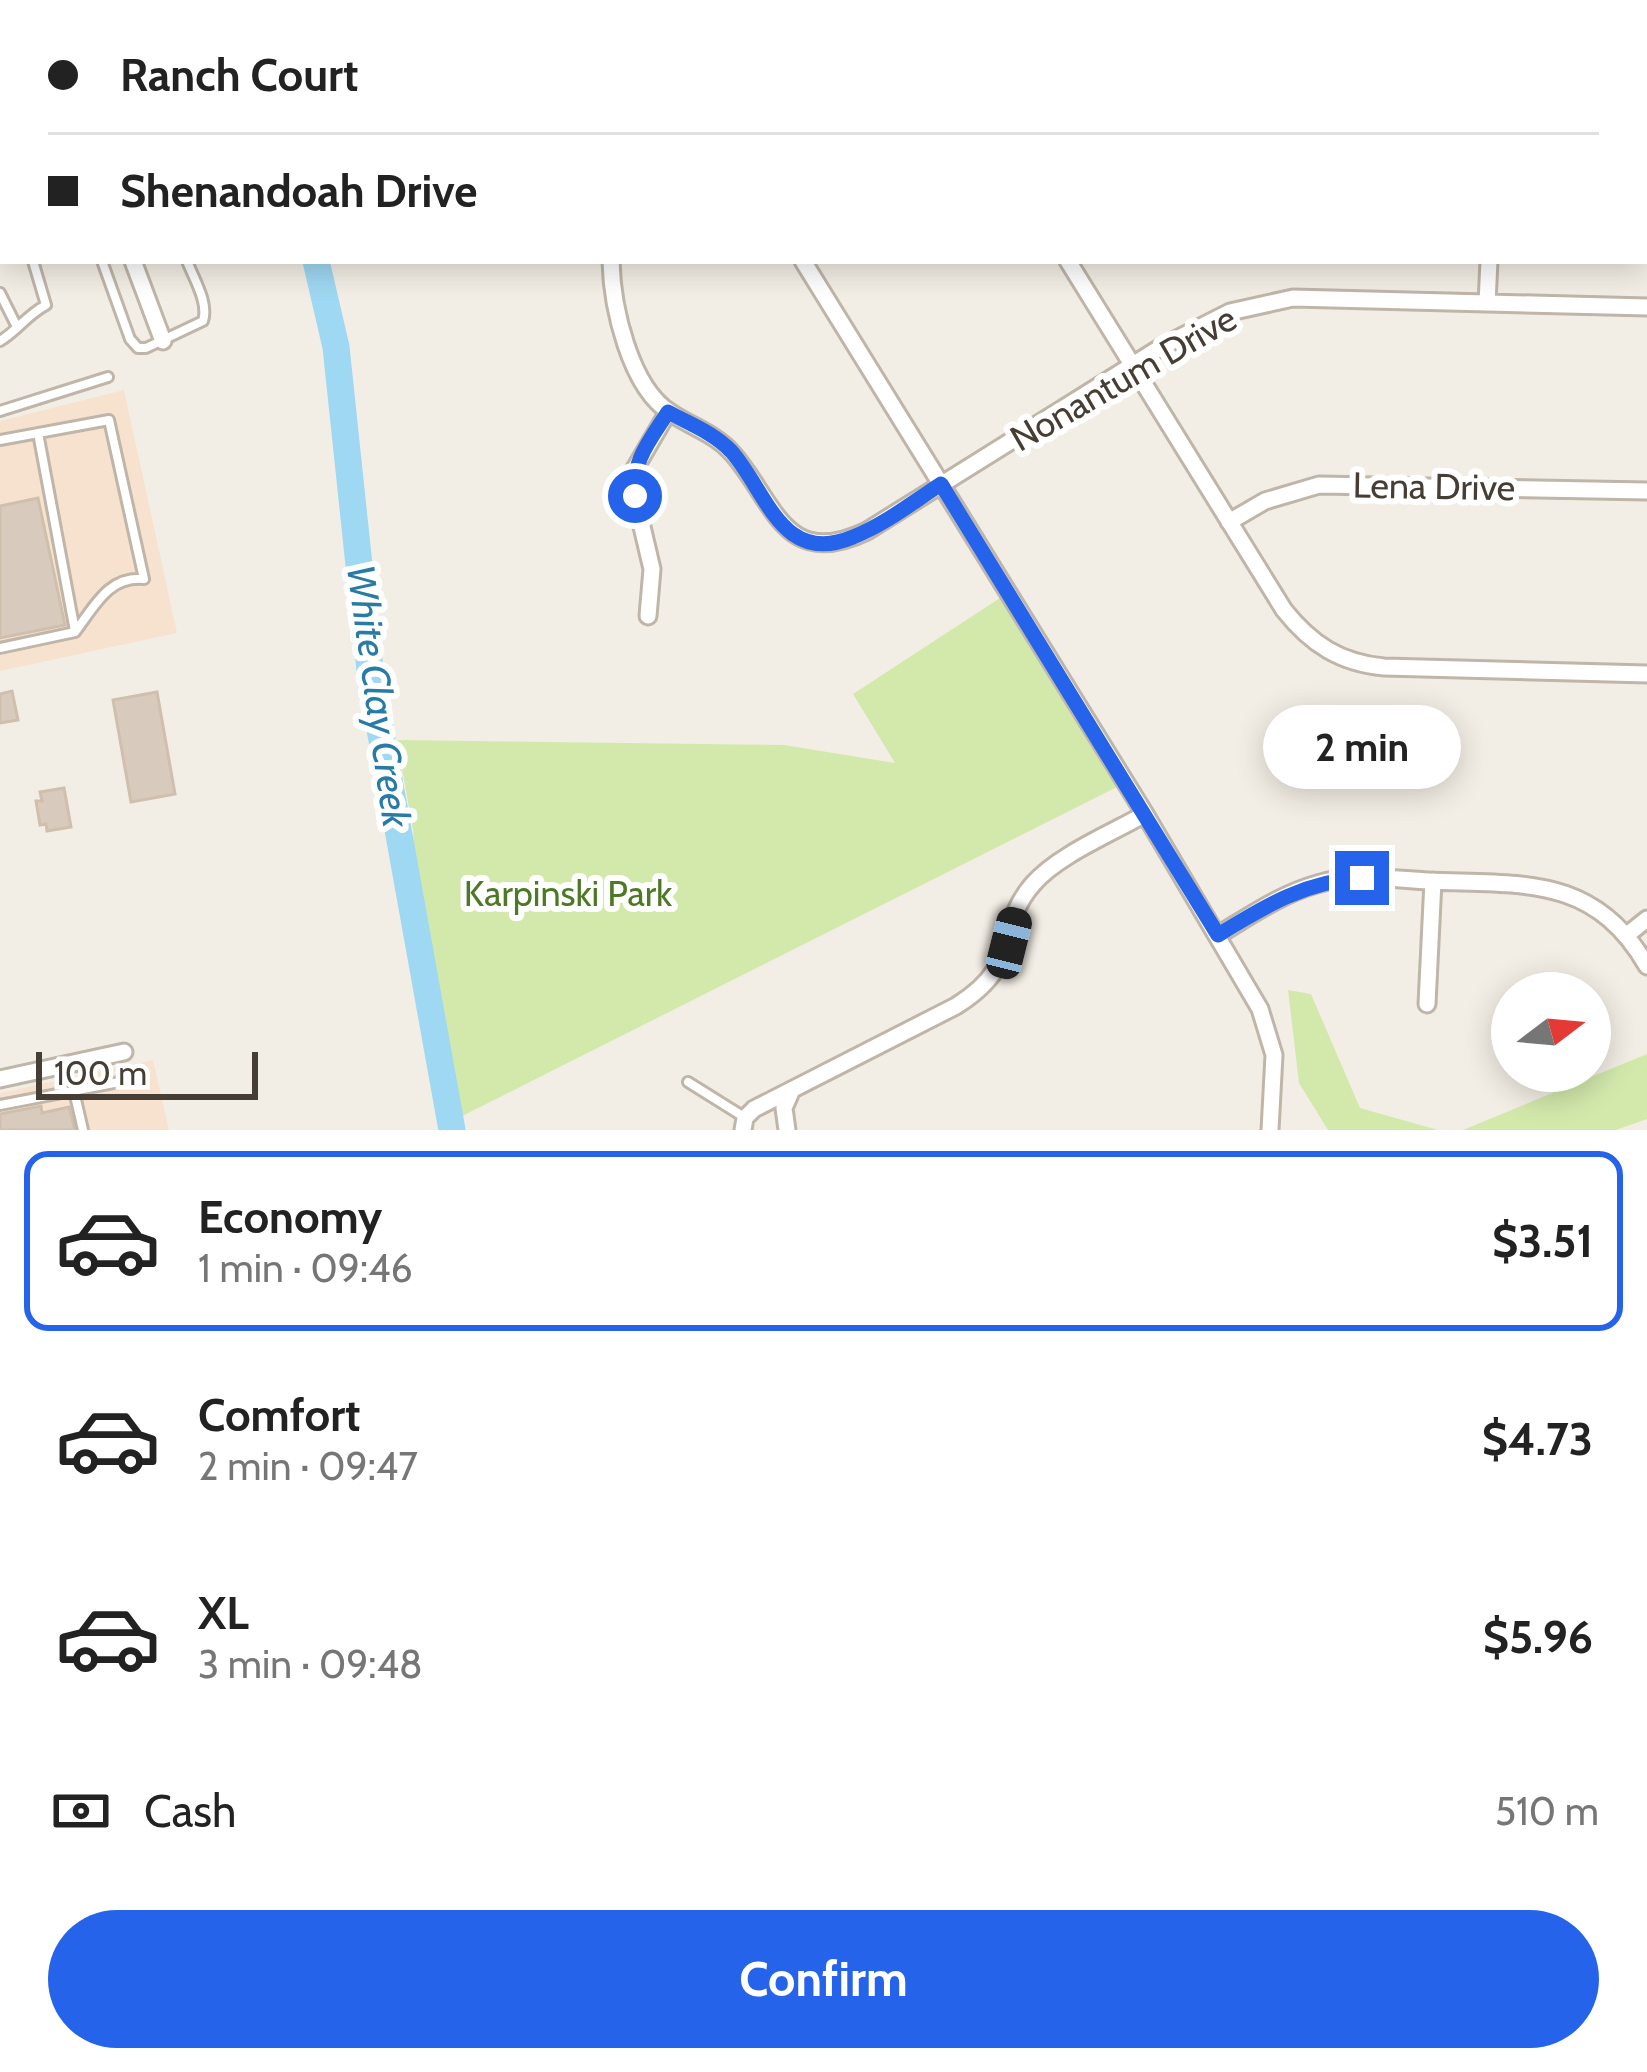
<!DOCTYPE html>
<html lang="en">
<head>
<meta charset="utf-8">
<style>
  :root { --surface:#fff; --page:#f2f2f2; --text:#222; --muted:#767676; --line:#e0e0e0; --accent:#2563eb }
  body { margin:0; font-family:Cabin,sans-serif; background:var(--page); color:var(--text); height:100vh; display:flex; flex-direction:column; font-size:45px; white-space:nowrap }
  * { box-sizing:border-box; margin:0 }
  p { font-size:39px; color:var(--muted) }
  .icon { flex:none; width:66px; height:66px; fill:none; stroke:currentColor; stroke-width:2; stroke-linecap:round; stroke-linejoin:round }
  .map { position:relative; height:1130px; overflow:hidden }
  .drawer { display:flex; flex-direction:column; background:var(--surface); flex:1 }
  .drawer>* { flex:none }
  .top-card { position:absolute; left:0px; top:0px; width:1647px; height:264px; box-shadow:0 6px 30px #0003; display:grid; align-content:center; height:264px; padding:0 48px; background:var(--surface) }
  .needle { width:78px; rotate:74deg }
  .tools { position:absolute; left:1491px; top:972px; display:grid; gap:24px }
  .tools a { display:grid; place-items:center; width:120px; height:120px; border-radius:50%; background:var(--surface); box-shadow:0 6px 30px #0003; font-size:60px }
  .scale { position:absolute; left:36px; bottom:30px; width:222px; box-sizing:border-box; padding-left:12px; border:6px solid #463e35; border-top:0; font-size:33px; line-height:42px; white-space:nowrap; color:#463e35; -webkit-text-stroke:9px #fff; paint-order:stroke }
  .end { position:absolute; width:54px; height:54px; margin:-27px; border:15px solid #2563eb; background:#fff; box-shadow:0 0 0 6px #fff }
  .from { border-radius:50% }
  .bubble { position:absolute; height:84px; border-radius:42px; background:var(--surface); box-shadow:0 6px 30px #0003; font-size:39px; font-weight:700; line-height:84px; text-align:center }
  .car { position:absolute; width:36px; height:72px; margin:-36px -18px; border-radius:15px; box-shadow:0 0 9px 3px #0007; background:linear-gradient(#222 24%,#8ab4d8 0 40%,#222 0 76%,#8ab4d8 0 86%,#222 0) }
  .top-card b { display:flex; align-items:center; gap:42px; height:114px; font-size:45px }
  .top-card b+b { border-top:3px solid var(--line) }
  .top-card i { width:30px; height:30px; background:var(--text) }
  ul { padding:21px 0 0; list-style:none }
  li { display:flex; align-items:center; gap:36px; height:180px; margin:0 24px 18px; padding:0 24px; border:6px solid transparent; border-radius:24px }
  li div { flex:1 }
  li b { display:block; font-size:45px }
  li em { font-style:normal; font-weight:700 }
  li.selected { border-color:var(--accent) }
  li>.icon { width:108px; height:108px; stroke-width:1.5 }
  .pay { display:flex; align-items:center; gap:30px; height:132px; padding:0 48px; font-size:45px }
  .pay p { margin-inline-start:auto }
  .button { display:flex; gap:24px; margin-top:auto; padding:24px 48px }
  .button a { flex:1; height:138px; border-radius:72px; background:var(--accent); color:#fff; font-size:48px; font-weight:700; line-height:138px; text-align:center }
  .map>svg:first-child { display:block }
</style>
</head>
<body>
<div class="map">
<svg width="1647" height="1130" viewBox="0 0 1647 1130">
  <rect width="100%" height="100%" fill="#f3eee5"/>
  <!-- commercial -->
  <path fill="#f6e2cf" d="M 124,390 L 177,633 L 0,671 L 0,421 Z
    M 153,1060 L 169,1130 L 0,1130 L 0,1093 Z"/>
  <!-- green -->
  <path fill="#d3e9ac" d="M 1000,598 L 1123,784 L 462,1116 L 424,947 L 417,899 L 413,830 L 397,740 L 784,745 L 895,763 L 853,694 Z
    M 1288,990 L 1311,994 L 1360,1108 L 1438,1130 L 1328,1130 L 1299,1083 Z
    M 1647,1054 L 1647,1119 L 1616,1130 L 1463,1130 Z"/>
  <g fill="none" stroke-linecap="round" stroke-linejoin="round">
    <!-- river -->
    <path stroke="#9fd8f2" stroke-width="27" d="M 221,0 L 223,3
      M 316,261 L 336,347 L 371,679 L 452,1130"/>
  </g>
  <!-- building -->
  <path fill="#d8cbbd" stroke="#d0bfad" stroke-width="3" d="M 38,498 L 65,625 L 0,638 L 0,506 Z
    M 12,691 L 18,720 L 0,723 L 0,694 Z
    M 157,692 L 175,794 L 131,802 L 113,700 Z
    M 64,788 L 71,827 L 47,831 L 46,824 L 40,825 L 36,801 L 42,801 L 40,792 Z
    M 41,1106 L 42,1113 L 69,1107 L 75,1130 L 0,1130 L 0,1114 Z"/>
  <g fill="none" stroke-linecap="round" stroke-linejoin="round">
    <!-- lane casing -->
    <g stroke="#bfb5a8" stroke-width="14">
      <path id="lane" d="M 0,167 L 3,174
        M 102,261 L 130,339 L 138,348 L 146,348 L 203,321 C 209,303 194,279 187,261
        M 0,293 L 17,327
        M 0,341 C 18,330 27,315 46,305 L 33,261
        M 0,411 L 108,377
        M 38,433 L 75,631
        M 0,440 L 109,420 L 144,579 C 108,576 95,606 75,632 L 0,648
        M 688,1082 L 744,1117
        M 74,1091 L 83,1130
        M 0,1105 L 140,1078"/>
    </g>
    <!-- street casing -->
    <g stroke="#bfb5a8" stroke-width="21">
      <path id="street" d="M 29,0 L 30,3
        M 642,0 L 644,3
        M 974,0 L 974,3
        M 1114,0 L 1118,3
        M 1394,0 L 1394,3
        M 1604,0 L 1604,3
        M 802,3 L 807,0
        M 1644,88 L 1647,93
        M 133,261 L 163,341
        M 611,261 C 612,307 630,388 671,413 C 692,427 716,434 733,454 C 775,502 784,571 867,531 L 1163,346 L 1230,312 L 1293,298 L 1647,307
        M 803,261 L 1145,814 L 1260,1009 L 1274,1055 L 1270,1130
        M 1068,261 L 1284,610 C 1311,644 1340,663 1384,667 L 1647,674
        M 1487,303 L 1489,261
        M 1229,522 L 1265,501 L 1319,485 L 1647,491
        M 648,616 L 652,569 L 635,497 L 634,470 L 668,412
        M 1218,935 C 1250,916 1281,894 1317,884 C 1353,873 1391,879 1428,881 C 1521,885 1594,874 1647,966
        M 1627,935 L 1647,919
        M 1427,1004 L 1433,881
        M 0,1079 L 124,1052
        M 743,1130 L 745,1118 L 754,1109 L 956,1006 C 1025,963 993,930 1033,884 C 1058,855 1112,833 1145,814
        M 787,1130 L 784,1108 L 791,1092"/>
    </g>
    <!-- lane -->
    <use href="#lane" stroke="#fff" stroke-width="8"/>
    <!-- street -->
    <use href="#street" stroke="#fff" stroke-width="15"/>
  </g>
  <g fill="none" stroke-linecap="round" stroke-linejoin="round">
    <!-- route -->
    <path stroke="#2563eb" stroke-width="15" d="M 635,496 C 631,462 650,440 668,412 C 690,424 714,433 731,451 C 767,491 781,567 853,537 C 884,525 913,502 941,484 L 1218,935 C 1265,906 1306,881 1362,878"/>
  </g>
  <g text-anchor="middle" stroke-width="12" stroke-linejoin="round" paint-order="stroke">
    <!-- street labels -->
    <g font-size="36" fill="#463e35" stroke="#fff">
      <text transform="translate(1123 378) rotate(-30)" y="13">Nonantum Drive</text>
      <text transform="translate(1434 486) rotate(1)" y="13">Lena Drive</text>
    </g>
    <!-- park labels -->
    <g font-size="36" fill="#4d7926" stroke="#fff">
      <text x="568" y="906">Karpinski Park</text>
    </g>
    <!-- water labels -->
    <g font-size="39" font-style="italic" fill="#287ba5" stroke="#fff">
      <text transform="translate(379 696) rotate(82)" y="14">White Clay Creek</text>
    </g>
  </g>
</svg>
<div class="tools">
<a><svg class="needle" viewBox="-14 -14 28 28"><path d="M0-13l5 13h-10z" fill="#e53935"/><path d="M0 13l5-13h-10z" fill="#767676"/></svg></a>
</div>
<div class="scale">100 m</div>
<i class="end from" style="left:635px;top:496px"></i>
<i class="end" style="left:1362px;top:878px"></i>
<div class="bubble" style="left:1263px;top:705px;width:198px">2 min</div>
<i class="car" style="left:1009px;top:943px;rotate:14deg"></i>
<div class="top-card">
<b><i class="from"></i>Ranch Court</b>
<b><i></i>Shenandoah Drive</b>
</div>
</div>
<section class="drawer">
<ul>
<li class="selected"><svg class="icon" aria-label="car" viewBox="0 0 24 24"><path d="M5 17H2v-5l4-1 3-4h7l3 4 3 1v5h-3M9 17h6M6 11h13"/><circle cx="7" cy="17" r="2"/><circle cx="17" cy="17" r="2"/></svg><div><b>Economy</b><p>1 min · 09:46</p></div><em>$3.51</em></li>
<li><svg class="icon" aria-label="car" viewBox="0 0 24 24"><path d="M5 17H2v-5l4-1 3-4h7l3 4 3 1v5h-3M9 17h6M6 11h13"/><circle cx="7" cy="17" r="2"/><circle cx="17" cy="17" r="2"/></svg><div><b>Comfort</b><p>2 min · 09:47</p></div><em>$4.73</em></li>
<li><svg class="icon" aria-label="car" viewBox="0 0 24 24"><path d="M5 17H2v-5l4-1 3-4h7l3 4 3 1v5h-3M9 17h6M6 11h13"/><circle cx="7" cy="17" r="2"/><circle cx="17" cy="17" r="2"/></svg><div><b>XL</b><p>3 min · 09:48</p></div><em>$5.96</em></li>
</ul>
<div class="pay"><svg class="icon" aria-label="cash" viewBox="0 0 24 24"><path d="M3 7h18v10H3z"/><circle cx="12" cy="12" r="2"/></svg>Cash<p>510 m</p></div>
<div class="button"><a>Confirm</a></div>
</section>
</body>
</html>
